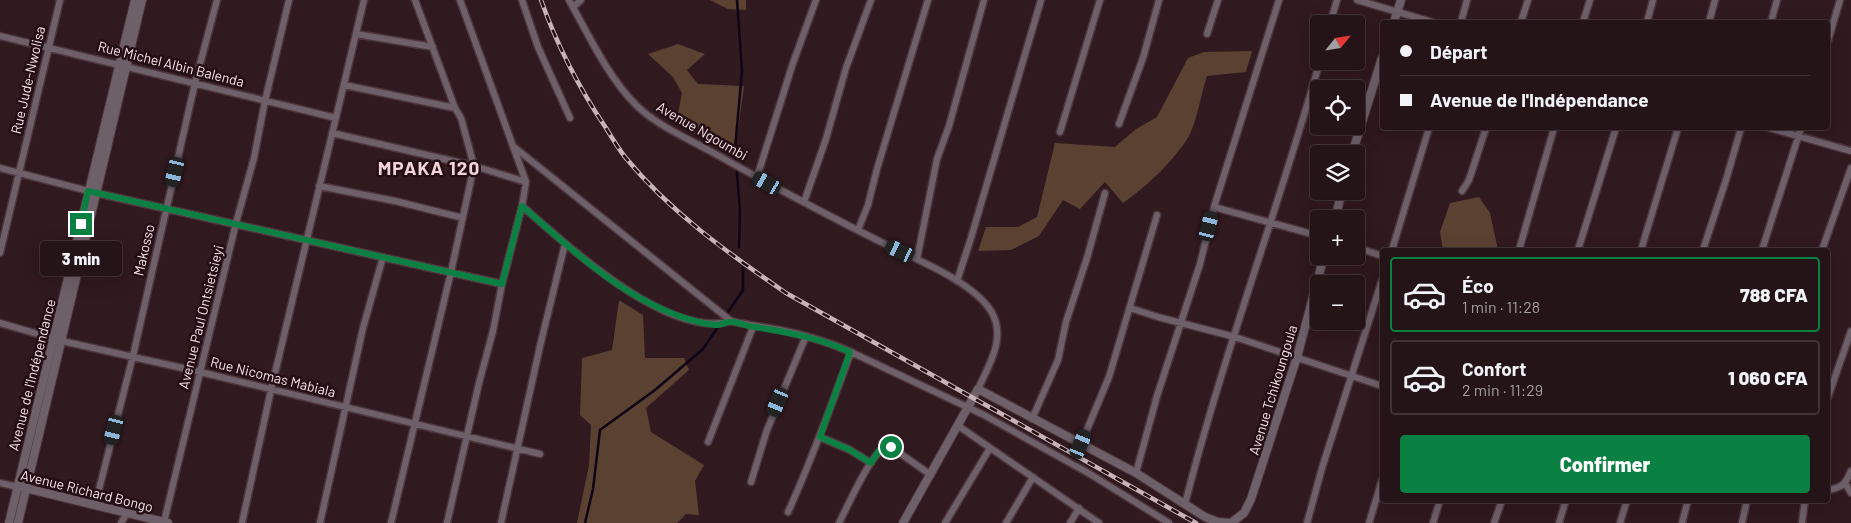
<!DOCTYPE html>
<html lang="fr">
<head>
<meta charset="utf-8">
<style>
  :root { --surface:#241317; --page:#302024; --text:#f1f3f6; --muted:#a39ea1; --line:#413236; --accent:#0b8043 }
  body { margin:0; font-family:Barlow,sans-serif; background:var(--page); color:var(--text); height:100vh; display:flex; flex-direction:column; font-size:19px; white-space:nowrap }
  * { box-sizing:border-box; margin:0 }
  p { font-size:16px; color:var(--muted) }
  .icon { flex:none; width:28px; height:28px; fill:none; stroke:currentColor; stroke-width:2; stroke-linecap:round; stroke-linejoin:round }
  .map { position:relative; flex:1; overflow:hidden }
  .details { position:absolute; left:1380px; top:248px; width:450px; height:255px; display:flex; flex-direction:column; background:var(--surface); border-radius:5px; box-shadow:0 5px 20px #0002,0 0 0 1px var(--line) }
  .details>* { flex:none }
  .hud { position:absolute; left:1380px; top:20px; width:450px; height:110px; border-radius:5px; box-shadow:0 5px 20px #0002,0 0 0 1px var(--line); display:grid; align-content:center; height:110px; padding:0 20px; background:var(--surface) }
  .needle { width:32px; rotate:60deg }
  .buttons { position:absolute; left:1310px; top:15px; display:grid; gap:10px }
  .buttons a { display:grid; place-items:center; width:55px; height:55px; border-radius:5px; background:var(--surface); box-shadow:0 5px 20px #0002,0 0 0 1px var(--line); font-size:25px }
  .end { position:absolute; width:22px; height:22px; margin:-11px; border:6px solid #0b8043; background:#fff; box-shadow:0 0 0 2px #fff }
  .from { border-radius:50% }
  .bubble { position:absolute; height:35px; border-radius:5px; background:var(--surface); box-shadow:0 5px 20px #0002,0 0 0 1px var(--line); font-size:16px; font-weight:800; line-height:35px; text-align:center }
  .car { position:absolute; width:15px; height:30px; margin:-15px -8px; border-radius:6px; box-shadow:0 0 4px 1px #0007; background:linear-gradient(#222 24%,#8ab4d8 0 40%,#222 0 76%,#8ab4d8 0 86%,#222 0) }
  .hud b { display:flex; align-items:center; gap:18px; height:48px; font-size:19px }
  .hud b+b { border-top:1px solid var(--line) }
  .hud i { width:12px; height:12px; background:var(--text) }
  ul { padding:9px 0 0; list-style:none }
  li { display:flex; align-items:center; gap:15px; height:75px; margin:0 10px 8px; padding:0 10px; border:2px solid var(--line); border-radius:5px }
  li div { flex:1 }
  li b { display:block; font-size:19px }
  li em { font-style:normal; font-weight:800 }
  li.current { border-color:var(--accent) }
  li>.icon { width:45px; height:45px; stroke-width:1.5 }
  .action { display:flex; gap:10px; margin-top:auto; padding:10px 20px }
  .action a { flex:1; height:58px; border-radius:5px; background:var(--accent); color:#fff; font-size:20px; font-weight:800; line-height:58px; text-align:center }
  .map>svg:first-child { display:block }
</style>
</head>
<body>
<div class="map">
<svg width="1851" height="523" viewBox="0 0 1851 523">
  <rect width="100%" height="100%" fill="#30191f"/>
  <!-- green -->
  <path fill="#5a4131" d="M 710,0 L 746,0 L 746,10 L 728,9 Z
    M 678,44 L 705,54 L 687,70 L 698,84 L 744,86 L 735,152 L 724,151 L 676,123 L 682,93 L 673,77 L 648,54 Z
    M 1252,51 L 1246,72 L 1207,76 C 1202,91 1196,124 1189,136 C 1174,161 1146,187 1123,203 L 1105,182 L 1080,209 L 1063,200 L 1039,236 L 1011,250 L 978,251 L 986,227 L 1018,227 L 1037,217 L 1055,143 L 1115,147 L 1136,129 L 1157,117 L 1188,58 L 1204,52 Z
    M 1479,197 L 1490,213 L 1498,250 L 1443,250 L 1440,232 L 1450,203 Z
    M 619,300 L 643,315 L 645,358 L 684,358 L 689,370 L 646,408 L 651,432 L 704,465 L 695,481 L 699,515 L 686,514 L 677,523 L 577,523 L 589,465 L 591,425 L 580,415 L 582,358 L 612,350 Z"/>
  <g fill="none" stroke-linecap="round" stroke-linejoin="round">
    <!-- stream -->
    <path stroke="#0f0316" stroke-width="2.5" d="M 737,0 L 742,71 L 735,149 L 740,211 L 739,247
      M 726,315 L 743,290 L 743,268
      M 585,523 L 593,489 L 600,430 L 655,390 L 703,349 L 720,324"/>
    <!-- minor casing -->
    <g stroke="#4c363b" stroke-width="9">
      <path id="minor" d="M 522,0 L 538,47 L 570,118
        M 569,0 C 588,34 608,77 636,105 C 656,125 685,137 710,151 C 767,183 825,214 883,243 C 915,259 972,281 991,311 C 1007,337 989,365 978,389
        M 1357,0 L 1432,22
        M 573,7 L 581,0
        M 1461,22 L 1467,0
        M 1521,22 L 1528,0
        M 1583,22 L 1590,0
        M 1647,22 L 1653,0
        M 1709,22 L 1715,0
        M 1771,22 L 1777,0
        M 1330,24 L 1337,0
        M 356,34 L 433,47
        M 1207,34 L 1218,0
        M 0,36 L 336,118
        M 1828,41 L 1840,0
        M 344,85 L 455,108
        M 1119,124 L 1143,58 L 1159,0
        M 1770,128 L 1851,151
        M 1060,132 L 1100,0
        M 332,133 L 474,166 L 526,182
        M 514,147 L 731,321 C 747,325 763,327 780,330 C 805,335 828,342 851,352 L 984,415 L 1090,474 L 1169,523
        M 0,168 L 96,193 L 502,284
        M 757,177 L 793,63 L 816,0
        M 319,186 L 395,201 L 463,218
        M 1462,191 L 1469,180 L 1486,128
        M 804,202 L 826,139 L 846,68 L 871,0
        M 522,206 C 567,245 668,340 731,321
        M 1214,207 L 1319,236
        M 858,230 L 868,205 L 877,169 L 928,0
        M 1356,247 L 1382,256
        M 1392,250 L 1429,128
        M 1519,250 L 1554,128
        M 1578,250 L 1616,128
        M 1641,250 L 1678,128
        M 1703,250 L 1726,180 L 1741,128
        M 1762,250 L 1801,128
        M 1822,250 L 1851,168
        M 0,253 L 60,0
        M 917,259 L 937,159 L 949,126 L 984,0
        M 957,281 L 971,238 L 1041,0
        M 1130,308 L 1158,317 L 1235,337 L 1382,386
        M 0,323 L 62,341 L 200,372 L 540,454
        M 1828,397 L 1851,331
        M 1032,419 L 1058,360 L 1066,322 L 1087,258 L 1105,193
        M 957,425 L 1099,523
        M 820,437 L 850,450 L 871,463
        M 708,442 L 753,327
        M 1081,444 L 1109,377 L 1157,215
        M 1136,473 L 1157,396 L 1200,264 L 1214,207 L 1279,0
        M 751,482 L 767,430 L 806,336
        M 0,483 L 18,487
        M 1845,483 L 1851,493
        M 1828,490 C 1843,487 1845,485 1851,471
        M 1185,504 C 1223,355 1278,210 1320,61
        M 95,505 L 133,356 L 195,83 L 217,0
        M 788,512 C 812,460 831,406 851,352
        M 164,522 L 236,223 L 254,158 L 265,101 L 289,0
        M 121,523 L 127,513
        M 242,523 L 271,390 L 364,0
        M 320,523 L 363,328 L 383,257
        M 391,523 L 451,272 L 474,166 L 461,118 L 455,108 L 415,0
        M 447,523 L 479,383 L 493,331 L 502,284 L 522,206 L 526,182 L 460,0
        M 501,523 L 540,346 L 565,244
        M 839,523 C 848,506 871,453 886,446 L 891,447 L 931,475
        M 945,523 L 990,448
        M 1006,523 L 1033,477
        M 1070,523 L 1079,508
        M 1307,523 L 1322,468 L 1382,280
        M 1369,523 L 1382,480
        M 1433,523 L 1440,500
        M 1494,523 L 1502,500
        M 1559,523 L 1566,500
        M 1620,523 L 1627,500
        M 1682,523 L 1688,500
        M 1742,523 L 1747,500
        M 1802,523 L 1805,500"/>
    </g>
    <!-- tertiary casing -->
    <g stroke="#4c363b" stroke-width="10">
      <path id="tertiary" d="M 1394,22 L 1401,0
        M 1352,154 L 1382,58
        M 1335,219 L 1342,191
        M 21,487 L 168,523
        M 9,523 L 135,0
        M 18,523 L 142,0
        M 903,523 L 978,389 L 1136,473 L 1205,517 L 1218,522 L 1231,523 L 1244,513 L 1251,499 L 1297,357 L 1324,256"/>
    </g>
    <!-- minor -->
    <use href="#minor" stroke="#6e6069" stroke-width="6"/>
    <!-- tertiary -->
    <use href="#tertiary" stroke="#6e6069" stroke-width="8"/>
    <!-- rail casing -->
    <g stroke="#c7b4b8" stroke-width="4.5">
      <path id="rail" d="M 541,0 C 557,45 579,88 606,128 C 612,138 618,148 625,157 C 670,212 728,253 786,293 L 1196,523"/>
    </g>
    <!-- rail -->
    <use href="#rail" stroke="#250f16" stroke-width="2.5" stroke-dasharray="8" stroke-linecap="butt"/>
  </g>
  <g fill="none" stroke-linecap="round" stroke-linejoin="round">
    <!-- route -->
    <path stroke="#0b8043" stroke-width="6" d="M 81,224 L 88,191 L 502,284 L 522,206 C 575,253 632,307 703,323 C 708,324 713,325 718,325 C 723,324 728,321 733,322 C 740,323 747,326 755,327 C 788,332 819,338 850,352 L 820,437 L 850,450 L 871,463 L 881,448 L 886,446 L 891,447"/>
  </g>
  <g text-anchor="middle" stroke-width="5" stroke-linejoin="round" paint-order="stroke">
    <!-- street labels -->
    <g font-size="14" fill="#f6e5e8" stroke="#250f16">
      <text transform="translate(171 64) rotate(14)" y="5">Rue Michel Albin Balenda</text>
      <text transform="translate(28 80) rotate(-77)" y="5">Rue Jude-Nwolisa</text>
      <text transform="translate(702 131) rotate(30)" y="5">Avenue Ngoumbi</text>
      <text transform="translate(144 250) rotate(-77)" y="5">Makosso</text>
      <text transform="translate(201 317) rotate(-76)" y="5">Avenue Paul Ontsietsieyi</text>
      <text transform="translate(32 375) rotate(-76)" y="5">Avenue de l'Indépendance</text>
      <text transform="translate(273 377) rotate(14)" y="5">Rue Nicomas Mabiala</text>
      <text transform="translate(1273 390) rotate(-73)" y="5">Avenue Tchikoungoula</text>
      <text transform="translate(87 491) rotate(14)" y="5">Avenue Richard Bongo</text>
    </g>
    <!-- district labels -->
    <g font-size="19" font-weight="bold" letter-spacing="1" fill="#f4d3da" stroke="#250f16">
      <text x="429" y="175">MPAKA 120</text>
    </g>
  </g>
</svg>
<div class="buttons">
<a><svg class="needle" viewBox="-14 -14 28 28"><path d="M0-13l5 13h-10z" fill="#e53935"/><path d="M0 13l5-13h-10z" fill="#a39ea1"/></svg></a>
<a><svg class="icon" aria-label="locate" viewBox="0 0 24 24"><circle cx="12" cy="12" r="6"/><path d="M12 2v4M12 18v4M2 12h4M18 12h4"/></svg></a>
<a><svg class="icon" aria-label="layers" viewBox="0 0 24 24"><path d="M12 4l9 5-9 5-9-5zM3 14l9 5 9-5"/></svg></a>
<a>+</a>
<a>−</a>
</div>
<i class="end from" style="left:891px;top:447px"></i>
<i class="end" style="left:81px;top:224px"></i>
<div class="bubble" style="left:40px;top:241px;width:82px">3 min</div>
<i class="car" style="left:175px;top:172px;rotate:193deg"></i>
<i class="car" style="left:767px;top:183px;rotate:300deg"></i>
<i class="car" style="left:1209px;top:226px;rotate:14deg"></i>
<i class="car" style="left:900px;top:251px;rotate:296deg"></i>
<i class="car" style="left:778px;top:402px;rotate:203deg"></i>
<i class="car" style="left:114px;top:430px;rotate:194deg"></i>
<i class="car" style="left:1081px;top:444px;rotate:23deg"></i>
<div class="hud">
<b><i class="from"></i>Départ</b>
<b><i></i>Avenue de l'Indépendance</b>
</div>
<section class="details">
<ul>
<li class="current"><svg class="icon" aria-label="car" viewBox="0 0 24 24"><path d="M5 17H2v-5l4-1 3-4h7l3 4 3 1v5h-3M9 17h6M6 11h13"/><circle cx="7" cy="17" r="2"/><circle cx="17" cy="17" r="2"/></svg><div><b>Éco</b><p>1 min · 11:28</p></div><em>788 CFA</em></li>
<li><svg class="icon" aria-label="car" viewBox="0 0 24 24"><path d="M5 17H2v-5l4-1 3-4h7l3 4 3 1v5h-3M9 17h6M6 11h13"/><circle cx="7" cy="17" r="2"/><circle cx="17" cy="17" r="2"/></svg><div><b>Confort</b><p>2 min · 11:29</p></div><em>1 060 CFA</em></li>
</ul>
<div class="action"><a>Confirmer</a></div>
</section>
</div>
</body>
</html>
